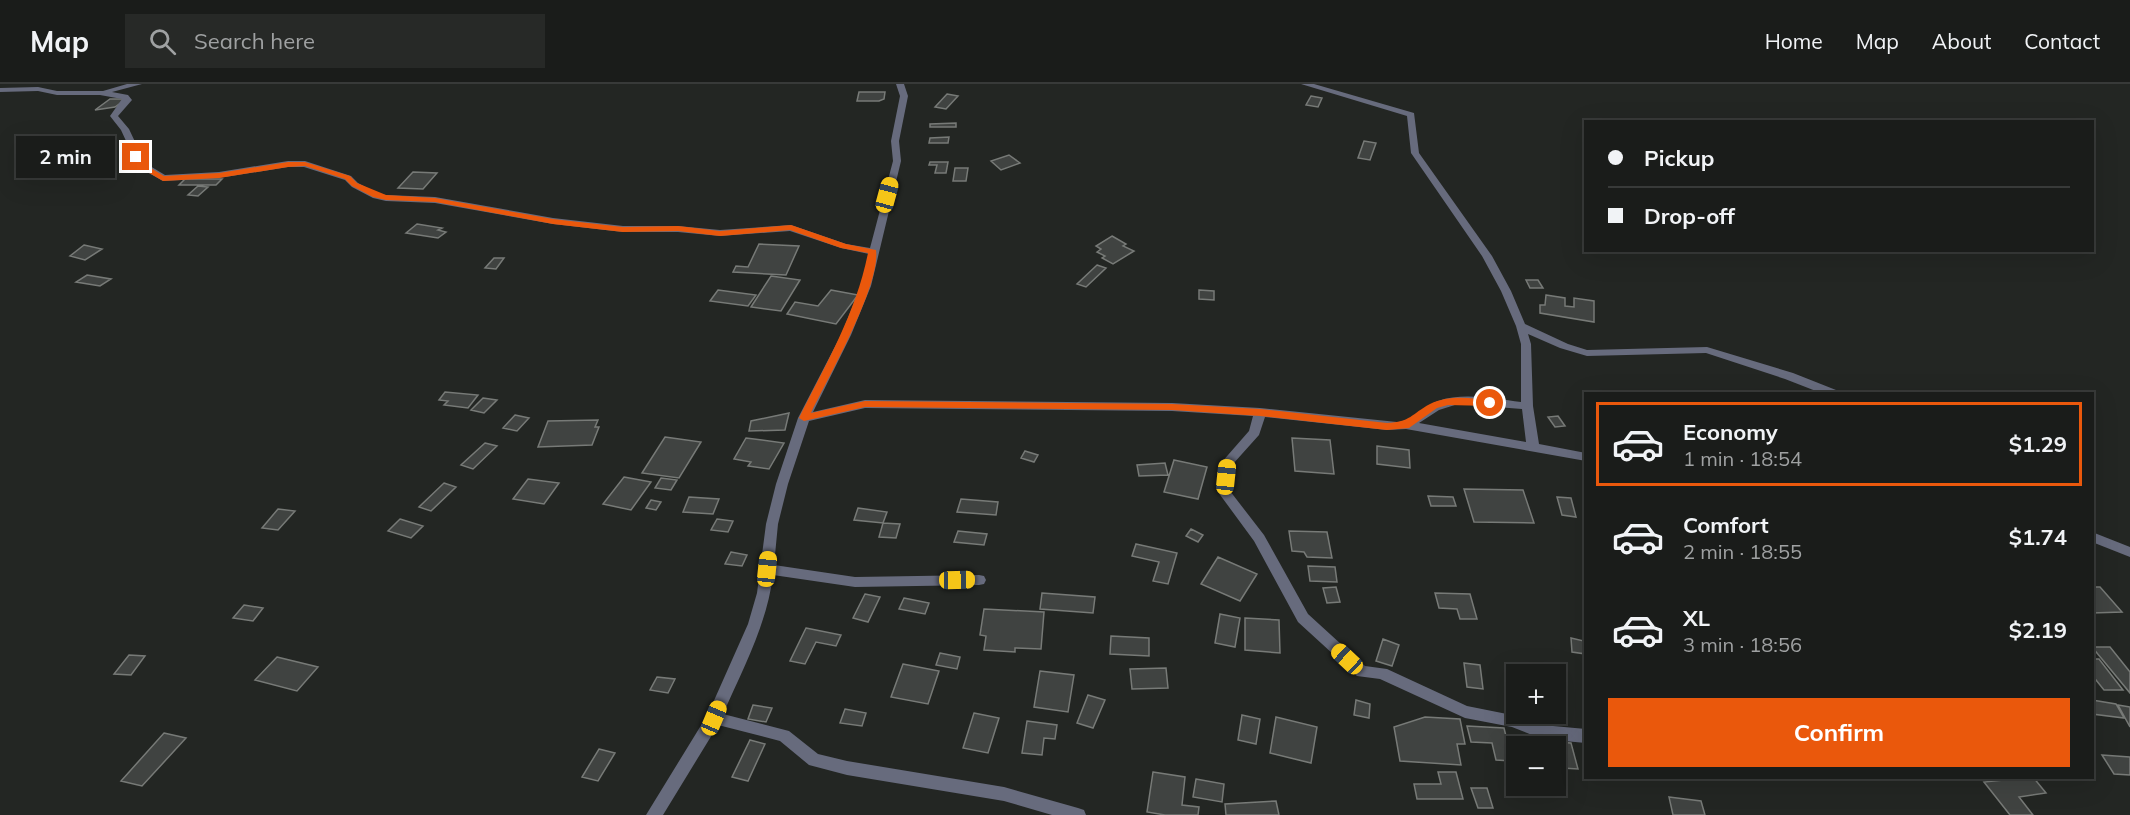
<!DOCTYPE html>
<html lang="en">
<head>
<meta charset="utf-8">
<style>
  :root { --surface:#1a1c1a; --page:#272927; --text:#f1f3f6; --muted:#9fa1a2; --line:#383a39; --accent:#ea580c }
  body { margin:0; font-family:Mulish,sans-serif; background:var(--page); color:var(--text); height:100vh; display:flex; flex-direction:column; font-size:22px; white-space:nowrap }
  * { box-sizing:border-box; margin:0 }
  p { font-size:20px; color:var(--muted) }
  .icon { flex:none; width:33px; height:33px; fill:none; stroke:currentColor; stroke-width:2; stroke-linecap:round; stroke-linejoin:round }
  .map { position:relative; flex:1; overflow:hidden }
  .side { position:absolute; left:1584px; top:308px; width:510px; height:387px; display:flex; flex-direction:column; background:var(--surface); border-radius:0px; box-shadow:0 6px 24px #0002,0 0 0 2px var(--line) }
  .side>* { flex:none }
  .banner { position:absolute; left:1584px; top:36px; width:510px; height:132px; border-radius:0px; box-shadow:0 6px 24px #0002,0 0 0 2px var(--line); display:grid; align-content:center; height:132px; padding:0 24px; background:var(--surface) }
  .fabs { position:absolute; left:1506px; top:580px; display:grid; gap:12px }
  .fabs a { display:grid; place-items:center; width:60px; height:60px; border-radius:0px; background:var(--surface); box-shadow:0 6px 24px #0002,0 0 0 2px var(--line); font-size:30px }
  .end { position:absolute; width:27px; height:27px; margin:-14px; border:8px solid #ea580c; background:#fff; box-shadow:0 0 0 3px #fff }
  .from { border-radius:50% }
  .bubble { position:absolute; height:42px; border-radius:0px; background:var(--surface); box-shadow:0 6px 24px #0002,0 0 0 2px var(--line); font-size:20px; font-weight:700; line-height:42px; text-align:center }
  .car { position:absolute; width:18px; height:36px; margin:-18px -9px; border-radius:8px; box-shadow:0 0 4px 2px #0007; background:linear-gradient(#f5c518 24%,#345 0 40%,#f5c518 0 76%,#345 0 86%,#f5c518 0) }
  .banner b { display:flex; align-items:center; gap:21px; height:57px; font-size:22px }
  .banner b+b { border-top:2px solid var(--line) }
  .banner i { width:15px; height:15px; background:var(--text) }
  ul { padding:10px 0 0; list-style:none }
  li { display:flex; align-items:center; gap:18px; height:84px; margin:0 12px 9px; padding:0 12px; border:3px solid transparent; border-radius:0px }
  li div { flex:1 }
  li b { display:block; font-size:22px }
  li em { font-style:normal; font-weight:700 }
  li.on { border-color:var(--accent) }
  li>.icon { width:54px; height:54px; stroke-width:1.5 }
  .button { display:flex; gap:12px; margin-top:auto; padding:12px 24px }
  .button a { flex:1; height:69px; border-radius:0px; background:var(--accent); color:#fff; font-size:24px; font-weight:700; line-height:69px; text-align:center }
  header { display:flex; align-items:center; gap:36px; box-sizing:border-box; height:84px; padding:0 30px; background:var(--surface); border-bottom:2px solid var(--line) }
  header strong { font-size:28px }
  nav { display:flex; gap:33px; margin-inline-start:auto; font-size:21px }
  .search { width:420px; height:54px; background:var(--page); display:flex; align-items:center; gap:15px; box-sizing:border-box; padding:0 21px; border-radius:0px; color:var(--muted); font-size:22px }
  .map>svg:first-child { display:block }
</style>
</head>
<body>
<header>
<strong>Map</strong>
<div class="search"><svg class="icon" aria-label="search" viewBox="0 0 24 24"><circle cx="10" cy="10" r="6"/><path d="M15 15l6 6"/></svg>Search here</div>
<nav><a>Home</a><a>Map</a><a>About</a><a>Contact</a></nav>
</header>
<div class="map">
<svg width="2130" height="731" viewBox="0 0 2130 731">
  <rect width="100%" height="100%" fill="#232623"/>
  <!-- building -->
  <path fill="#404341" stroke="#777a77" stroke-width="1.5" d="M 859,8 L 885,8 L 884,15 L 879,17 L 857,17 Z
    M 947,10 L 958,12 L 946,25 L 935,23 Z
    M 1311,12 L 1322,14 L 1318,23 L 1306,21 Z
    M 110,15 L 126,15 L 115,23 L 95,26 Z
    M 956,39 L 956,43 L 930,43 L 930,40 Z
    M 949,53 L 948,59 L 929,59 L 930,54 Z
    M 1364,57 L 1376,59 L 1370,76 L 1358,74 Z
    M 1009,71 L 1020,79 L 1001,86 L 991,77 Z
    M 930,78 L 948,78 L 946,89 L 935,89 L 937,81 L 929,81 Z
    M 955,84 L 968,84 L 966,97 L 953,97 Z
    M 413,88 L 437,89 L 423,105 L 398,104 Z
    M 185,95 L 222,95 L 216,101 L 179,101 Z
    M 198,102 L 208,103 L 198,112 L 188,111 Z
    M 417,140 L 442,144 L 438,146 L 446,148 L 438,154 L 406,149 Z
    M 1112,152 L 1126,160 L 1123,162 L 1134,167 L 1113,180 L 1102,174 L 1105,172 L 1097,168 L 1101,165 L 1096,162 Z
    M 759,160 L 799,162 L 786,191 L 733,188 L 736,182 L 748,183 Z
    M 84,161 L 102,165 L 85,176 L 70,172 Z
    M 494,174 L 504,174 L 496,185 L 485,184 Z
    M 1097,181 L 1106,184 L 1086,203 L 1077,200 Z
    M 87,191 L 111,195 L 100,202 L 76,198 Z
    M 771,192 L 800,196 L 781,227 L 751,223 Z
    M 1526,196 L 1538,196 L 1543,204 L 1530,204 Z
    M 718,206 L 756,211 L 748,222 L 710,217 Z
    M 831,206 L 858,211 L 836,240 L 787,230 L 795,218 L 818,222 Z
    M 1199,206 L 1214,207 L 1214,216 L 1199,215 Z
    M 1546,211 L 1565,214 L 1565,222 L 1574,223 L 1574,214 L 1594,217 L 1594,238 L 1540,229 L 1540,221 L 1545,221 Z
    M 445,308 L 478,311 L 468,324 L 444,321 L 448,317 L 439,316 Z
    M 483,314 L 497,316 L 484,329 L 471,326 Z
    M 789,329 L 785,346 L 749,347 L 751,337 Z
    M 515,331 L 529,334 L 517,347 L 503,344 Z
    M 1558,332 L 1565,342 L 1555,343 L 1548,333 Z
    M 598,336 L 595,343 L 599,343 L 592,361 L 538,363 L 548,337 Z
    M 665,353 L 701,358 L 679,394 L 642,389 Z
    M 746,354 L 784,359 L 769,385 L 748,382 L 751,378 L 734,375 Z
    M 1292,354 L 1330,356 L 1334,390 L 1295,387 Z
    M 485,359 L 497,362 L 473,385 L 461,381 Z
    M 1377,362 L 1409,366 L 1410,384 L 1377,380 Z
    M 1025,367 L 1038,371 L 1034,378 L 1021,374 Z
    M 1174,376 L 1207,383 L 1198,415 L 1164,408 Z
    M 1165,379 L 1168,391 L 1139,392 L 1137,381 Z
    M 624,393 L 651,398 L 631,426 L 603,420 Z
    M 661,394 L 677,396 L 671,406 L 655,404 Z
    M 528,395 L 559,399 L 544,420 L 513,415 Z
    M 444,399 L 456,403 L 431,427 L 419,423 Z
    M 1464,405 L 1523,406 L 1534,439 L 1474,438 Z
    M 1428,412 L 1453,413 L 1456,422 L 1431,422 Z
    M 689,413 L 719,415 L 713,430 L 683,428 Z
    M 1557,413 L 1571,414 L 1576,433 L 1562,431 Z
    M 961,415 L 998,418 L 996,431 L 957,428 Z
    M 651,416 L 661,418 L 656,426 L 646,424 Z
    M 858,424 L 887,428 L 883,439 L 854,436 Z
    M 278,425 L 295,427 L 278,446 L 262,444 Z
    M 400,435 L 423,442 L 411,454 L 388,447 Z
    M 717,435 L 733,437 L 728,448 L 711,446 Z
    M 883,439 L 900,440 L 896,454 L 879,453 Z
    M 1191,445 L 1203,451 L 1198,458 L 1186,452 Z
    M 958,447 L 987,450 L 984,461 L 954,458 Z
    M 1289,447 L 1327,448 L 1332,474 L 1307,473 L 1304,468 L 1292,467 Z
    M 1136,460 L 1177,469 L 1168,500 L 1153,497 L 1159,478 L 1132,472 Z
    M 731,468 L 747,471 L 742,482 L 725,480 Z
    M 1218,473 L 1257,490 L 1240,517 L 1201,500 Z
    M 1308,482 L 1335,483 L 1337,498 L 1310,497 Z
    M 1336,503 L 1340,518 L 1327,519 L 1323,504 Z
    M 2092,503 L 2100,503 L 2122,528 L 2092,529 Z
    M 1042,509 L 1095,513 L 1093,529 L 1040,525 Z
    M 1435,509 L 1470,510 L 1477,535 L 1460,535 L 1457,525 L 1439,524 Z
    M 865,510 L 880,513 L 868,538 L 853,534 Z
    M 904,514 L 929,519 L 925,530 L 899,525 Z
    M 244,521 L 263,524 L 253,537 L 233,534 Z
    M 984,525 L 1044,528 L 1041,565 L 1015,564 L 1015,568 L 984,566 L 986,552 L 980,551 Z
    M 1220,530 L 1240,534 L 1235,563 L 1215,559 Z
    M 1245,534 L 1279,536 L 1280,569 L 1245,566 Z
    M 806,544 L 841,551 L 836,562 L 816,558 L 805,580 L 790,577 Z
    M 1111,552 L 1149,554 L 1149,572 L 1110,570 Z
    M 1571,554 L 1584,557 L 1586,570 L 1572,568 Z
    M 1383,555 L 1399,561 L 1392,582 L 1376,577 Z
    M 2092,563 L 2110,563 L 2130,588 L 2130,609 Z
    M 940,569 L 960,573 L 957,585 L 936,581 Z
    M 129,571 L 145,572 L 131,591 L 114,590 Z
    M 277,573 L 318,583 L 297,607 L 255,596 Z
    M 2092,575 L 2099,575 L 2123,606 L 2104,606 L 2092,591 Z
    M 1464,579 L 1480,581 L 1483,605 L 1467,603 Z
    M 903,580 L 939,587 L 928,620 L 891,613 Z
    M 1166,584 L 1168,604 L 1132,605 L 1130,585 Z
    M 1040,587 L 1074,591 L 1068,628 L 1034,623 Z
    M 657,593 L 675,595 L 668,609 L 650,606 Z
    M 1088,611 L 1105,616 L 1093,644 L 1077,639 Z
    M 1356,616 L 1370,620 L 1369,634 L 1354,631 Z
    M 2092,616 L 2116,620 L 2124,634 L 2092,630 Z
    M 753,621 L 772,624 L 766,638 L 748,635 Z
    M 2118,621 L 2130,623 L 2130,643 Z
    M 845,625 L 866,629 L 862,642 L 840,639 Z
    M 974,629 L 999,634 L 988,669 L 963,664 Z
    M 1242,631 L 1260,635 L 1256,660 L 1238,656 Z
    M 1276,633 L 1317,643 L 1311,679 L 1270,669 Z
    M 1425,633 L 1460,635 L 1465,660 L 1457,660 L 1461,681 L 1400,677 L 1394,643 Z
    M 1027,637 L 1057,641 L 1055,655 L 1044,654 L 1042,671 L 1022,669 Z
    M 1467,642 L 1504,644 L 1512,677 L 1496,676 L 1492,659 L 1471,658 Z
    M 164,649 L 186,654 L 142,702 L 121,697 Z
    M 750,656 L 765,660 L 748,697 L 732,693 Z
    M 1535,657 L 1571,659 L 1578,685 L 1562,684 L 1559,673 L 1556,672 L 1556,663 L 1536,663 Z
    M 599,665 L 615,669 L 598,697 L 582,693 Z
    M 2102,671 L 2130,673 L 2130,691 L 2114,690 Z
    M 1153,688 L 1185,693 L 1182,721 L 1199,723 L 1198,731 L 1165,731 L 1147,728 Z
    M 1438,688 L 1456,688 L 1463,715 L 1417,715 L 1414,700 L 1441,700 Z
    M 2033,693 L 2046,709 L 2019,713 L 2033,731 L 2010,731 L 1984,698 Z
    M 1196,695 L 1224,700 L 1222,718 L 1193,713 Z
    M 1471,704 L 1487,704 L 1493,724 L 1478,724 Z
    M 1669,713 L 1701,717 L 1705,731 L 1673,731 Z
    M 1276,717 L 1279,731 L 1226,731 L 1225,720 Z"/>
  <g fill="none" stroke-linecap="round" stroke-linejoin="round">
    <!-- minor -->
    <path fill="#676b7d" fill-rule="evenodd" d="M 127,0 L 142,0 L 112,8 L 128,11 L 132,16 L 118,32 L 129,45 L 145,79 L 165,91 L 219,88 L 288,77 L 305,77 L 351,92 L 358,99 L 379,110 L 386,111 L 435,113 L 553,134 L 623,142 L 678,142 L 720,146 L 791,141 L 846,160 L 870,164 L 893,77 L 891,57 L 900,12 L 896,0 L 904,0 L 908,12 L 899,57 L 901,77 L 871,202 L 851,251 L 813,328 L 865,316 L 1172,319 L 1260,324 L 1397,338 C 1413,337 1423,323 1438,317 C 1464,308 1495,315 1521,318 L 1521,260 L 1516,242 L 1501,207 L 1482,172 L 1411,69 L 1407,32 L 1301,0 L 1314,0 L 1414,29 L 1419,69 L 1492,172 L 1511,207 L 1525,240 L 1568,260 L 1587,266 L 1707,263 L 1793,289 L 1836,306 L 1838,309 L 1821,309 L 1785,295 L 1706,269 L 1587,272 L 1560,264 L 1528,250 L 1531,260 L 1533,322 L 1539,360 L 1586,369 L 1586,377 L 1406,345 L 1387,346 L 1265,333 L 1259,351 L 1233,380 L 1230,407 L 1264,451 L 1308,530 L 1365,582 L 1387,585 L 1467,622 L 1512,631 L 1542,641 L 1586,645 L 1586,659 L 1542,655 L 1512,643 L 1465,634 L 1380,595 L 1357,592 L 1298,538 L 1254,457 L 1218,408 L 1221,379 L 1249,347 L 1253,332 L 1172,327 L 865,324 L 809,337 L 788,400 L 778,440 L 774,481 L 855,493 L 979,491 L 984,492 L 986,496 L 984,500 L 979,501 L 855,503 L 773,491 C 767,540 743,585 723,630 L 789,647 L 818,670 L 847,677 L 1004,703 L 1078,724 L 1084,726 L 1086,731 L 1052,731 L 1004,717 L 847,691 L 809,681 L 780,657 L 718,641 L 663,731 L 646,731 L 708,630 L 748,540 L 757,509 L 766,440 L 776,400 L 798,334 L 841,251 L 861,202 L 869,170 L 841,164 L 790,147 L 720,152 L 678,148 L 623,148 L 553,140 L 435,119 L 386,117 L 373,114 L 352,103 L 345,96 L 304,83 L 288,83 L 219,94 L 163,97 L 138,83 L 121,46 L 110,32 L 122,15 L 100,11 L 57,11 L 38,7 L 0,8 L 0,4 L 38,3 L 57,7 L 103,7 ZM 1458,320 L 1522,325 L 1526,358 L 1419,339 L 1439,326 Z
      M 2092,448 L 2130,463 L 2130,473 L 2092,458 Z"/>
  </g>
  <!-- route -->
  <path fill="#ea580c" d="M 134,72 L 139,72 L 144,80 L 164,92 L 219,89 L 288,78 L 305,78 L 350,92 L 357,99 L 386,111 L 435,114 L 553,135 L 623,143 L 678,142 L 720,147 L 791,141 L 846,160 L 876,166 C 881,201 828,294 811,329 L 865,317 L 1172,320 L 1260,325 L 1387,339 C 1411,338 1411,330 1430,320 C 1445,313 1461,313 1477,315 C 1484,316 1490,315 1495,319 L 1490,322 L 1448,321 L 1437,324 L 1409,344 L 1387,346 L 1260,332 L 1172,326 L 865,323 L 804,337 L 799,334 C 826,280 856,229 868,169 L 841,164 L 790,146 L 720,152 L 678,147 L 623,148 L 553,140 L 435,118 L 386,116 L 373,113 L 352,102 L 345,95 L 305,82 L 288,83 L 219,94 L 163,97 L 139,83 Z"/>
</svg>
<div class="fabs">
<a>+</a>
<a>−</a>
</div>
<i class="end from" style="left:1490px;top:319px"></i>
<i class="end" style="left:136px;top:73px"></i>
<div class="bubble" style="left:16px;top:52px;width:99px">2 min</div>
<i class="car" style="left:887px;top:111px;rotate:15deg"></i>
<i class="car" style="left:1226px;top:393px;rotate:6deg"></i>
<i class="car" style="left:767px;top:485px;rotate:6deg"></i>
<i class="car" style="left:957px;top:496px;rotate:89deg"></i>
<i class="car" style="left:1347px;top:575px;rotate:313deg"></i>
<i class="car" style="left:714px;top:634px;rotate:23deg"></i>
<div class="banner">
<b><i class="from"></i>Pickup</b>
<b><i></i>Drop-off</b>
</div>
<section class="side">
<ul>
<li class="on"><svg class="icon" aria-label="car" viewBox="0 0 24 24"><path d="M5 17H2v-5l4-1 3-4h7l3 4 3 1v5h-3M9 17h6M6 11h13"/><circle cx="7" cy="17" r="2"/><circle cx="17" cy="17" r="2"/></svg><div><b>Economy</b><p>1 min · 18:54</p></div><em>$1.29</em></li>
<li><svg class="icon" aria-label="car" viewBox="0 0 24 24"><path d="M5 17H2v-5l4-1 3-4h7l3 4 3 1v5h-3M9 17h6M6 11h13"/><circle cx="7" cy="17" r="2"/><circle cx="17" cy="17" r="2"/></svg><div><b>Comfort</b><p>2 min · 18:55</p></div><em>$1.74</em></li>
<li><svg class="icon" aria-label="car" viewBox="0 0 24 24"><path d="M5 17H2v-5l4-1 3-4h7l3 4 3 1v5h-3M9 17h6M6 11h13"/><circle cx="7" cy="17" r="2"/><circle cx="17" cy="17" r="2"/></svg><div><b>XL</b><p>3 min · 18:56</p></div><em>$2.19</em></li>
</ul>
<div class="button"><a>Confirm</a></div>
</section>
</div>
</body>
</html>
